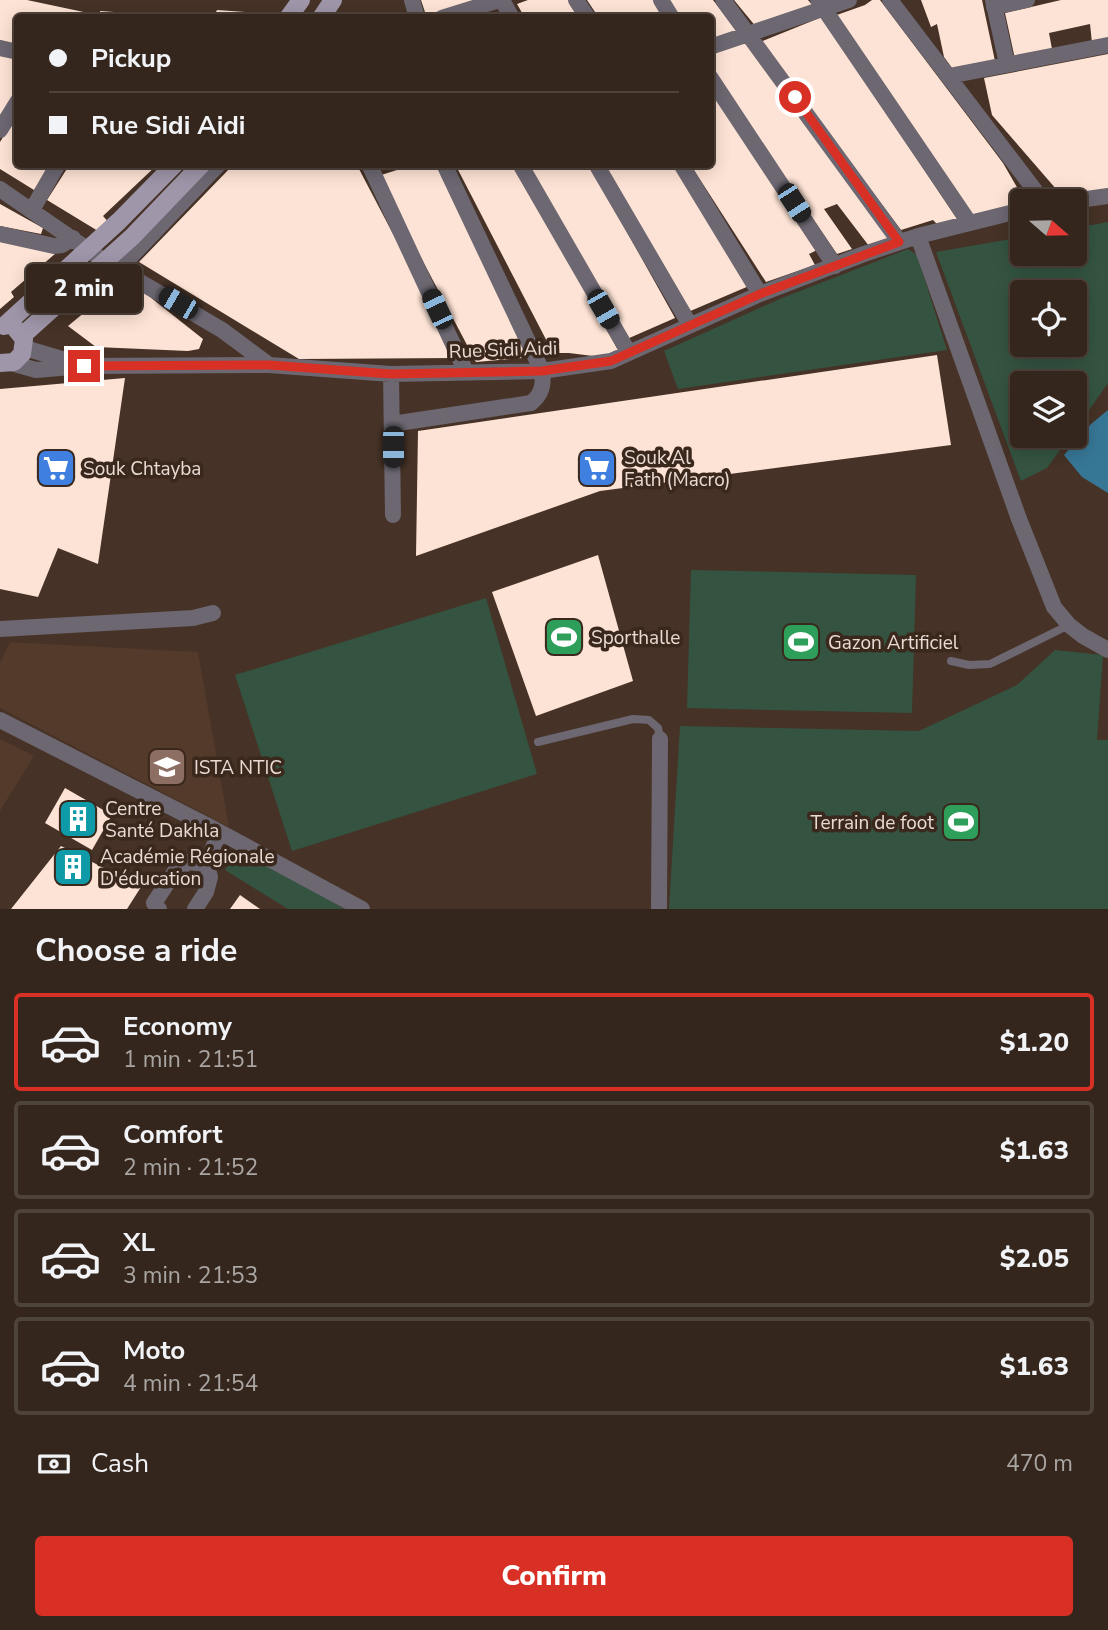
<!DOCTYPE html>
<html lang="en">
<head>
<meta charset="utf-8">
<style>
  :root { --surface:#34261c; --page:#3c2e25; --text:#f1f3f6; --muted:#a9a5a3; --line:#4e433b; --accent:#d93025 }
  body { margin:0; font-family:"Nunito Sans",sans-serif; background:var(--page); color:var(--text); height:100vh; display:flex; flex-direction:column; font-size:26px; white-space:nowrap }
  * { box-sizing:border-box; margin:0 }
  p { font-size:23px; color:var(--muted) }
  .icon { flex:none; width:38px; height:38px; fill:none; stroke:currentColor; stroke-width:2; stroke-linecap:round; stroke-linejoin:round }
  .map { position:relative; height:909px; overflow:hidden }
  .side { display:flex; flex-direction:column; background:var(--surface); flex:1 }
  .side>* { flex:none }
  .banner { position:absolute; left:14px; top:14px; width:700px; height:154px; border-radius:7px; box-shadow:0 4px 18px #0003,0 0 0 2px var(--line); display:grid; align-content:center; height:154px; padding:0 35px; background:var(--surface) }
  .needle { width:46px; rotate:110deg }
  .tools { position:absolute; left:1010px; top:189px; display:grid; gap:14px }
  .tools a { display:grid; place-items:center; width:77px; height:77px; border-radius:7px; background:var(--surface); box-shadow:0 4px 18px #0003,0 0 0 2px var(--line); font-size:35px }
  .end { position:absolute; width:32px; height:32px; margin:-16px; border:9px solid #d93025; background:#fff; box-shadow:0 0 0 4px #fff }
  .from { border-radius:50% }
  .bubble { position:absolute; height:49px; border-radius:7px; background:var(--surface); box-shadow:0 4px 18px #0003,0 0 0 2px var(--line); font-size:23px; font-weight:800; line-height:49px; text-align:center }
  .car { position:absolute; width:21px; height:42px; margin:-21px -10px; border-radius:9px; box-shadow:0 0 5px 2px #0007; background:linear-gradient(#222 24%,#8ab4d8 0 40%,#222 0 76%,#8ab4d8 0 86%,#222 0) }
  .banner b { display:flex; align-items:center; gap:24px; height:66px; font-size:26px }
  .banner b+b { border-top:2px solid var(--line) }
  .banner i { width:18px; height:18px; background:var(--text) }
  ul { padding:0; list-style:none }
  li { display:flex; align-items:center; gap:21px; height:98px; margin:0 14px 10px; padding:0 21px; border:4px solid var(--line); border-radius:7px }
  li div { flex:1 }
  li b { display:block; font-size:26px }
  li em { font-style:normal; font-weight:800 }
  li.active { border-color:var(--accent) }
  li>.icon { width:63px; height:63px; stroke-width:1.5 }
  h2 { padding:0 35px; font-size:32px; line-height:84px }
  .pay { display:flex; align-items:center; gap:18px; height:77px; padding:0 35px; font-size:26px }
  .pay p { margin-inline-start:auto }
  .cta { display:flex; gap:14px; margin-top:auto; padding:14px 35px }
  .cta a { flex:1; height:80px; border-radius:7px; background:var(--accent); color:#fff; font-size:28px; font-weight:800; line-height:80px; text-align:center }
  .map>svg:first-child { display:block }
</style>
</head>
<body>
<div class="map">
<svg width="1108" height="909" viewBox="0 0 1108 909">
  <rect width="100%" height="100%" fill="#463226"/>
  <!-- built -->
  <path fill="#533a2a" d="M 10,642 L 198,652 L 229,827 L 0,708 L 0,663 Z
    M 0,739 L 34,756 L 0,811 Z"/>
  <!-- green -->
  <path fill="#345441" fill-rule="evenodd" d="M 1108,222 L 1108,383 L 1075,430 L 1074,383 L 1022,383 L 1022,436 L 1070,436 L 1047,468 L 1021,481 L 936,252 L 1022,237 L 1022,254 L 1074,254 L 1075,228 ZM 1074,292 L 1074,345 L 1022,345 L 1022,292 Z
    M 908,249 L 917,255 L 947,350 L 678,389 L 664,351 L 782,298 Z
    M 691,570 L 916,575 L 912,713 L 687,708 Z
    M 486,598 L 537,774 L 292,851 L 235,675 Z
    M 1055,650 L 1103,655 L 1097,740 L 1108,740 L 1108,909 L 669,909 L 680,726 L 919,731 L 1017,685 Z
    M 240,846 L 344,909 L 288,909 L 225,870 Z"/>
  <!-- water -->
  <path fill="#377796" d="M 1108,410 L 1108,493 L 1082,477 L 1064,455 L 1091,424 Z"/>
  <!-- building -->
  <path fill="#fde3d5" d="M 0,0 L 27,0 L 93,14 L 93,18 L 18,18 L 18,46 L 0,40 Z
    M 421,0 L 482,0 L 427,18 Z
    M 528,0 L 568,0 L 579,18 L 525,18 L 517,4 Z
    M 587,0 L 655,0 L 665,18 L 599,18 Z
    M 667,0 L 713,0 L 739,34 L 710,43 L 710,18 L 678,18 Z
    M 734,0 L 808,0 L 813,6 L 757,28 Z
    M 872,0 L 880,0 L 1003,163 L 1025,201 L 1022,201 L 1022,204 L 970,215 L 834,16 L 865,5 Z
    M 921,0 L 982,0 L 995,61 L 955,72 L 944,57 L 937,24 L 931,27 Z
    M 1061,0 L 1108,0 L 1108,39 L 1092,43 L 1090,24 L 1049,33 L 1052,49 L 1015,59 L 1005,13 Z
    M 217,10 L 259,13 L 256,18 L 213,18 Z
    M 100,11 L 143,14 L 143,18 L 101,18 Z
    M 822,17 L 957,219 L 939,226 L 933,220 L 901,230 L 760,42 Z
    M 746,42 L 891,239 L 869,246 L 837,204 L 824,209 L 852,249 L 837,254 L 710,68 L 710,54 Z
    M 1108,54 L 1108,190 L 1063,197 L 992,115 L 984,78 Z
    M 0,55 L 18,59 L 18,90 L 0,116 Z
    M 710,87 L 819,249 L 809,254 L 815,265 L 766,282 L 690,164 L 710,164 Z
    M 18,113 L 18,164 L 50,164 L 34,190 L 0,169 L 0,142 Z
    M 70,164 L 158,164 L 103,216 L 110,224 L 98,231 L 47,200 Z
    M 234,164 L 353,164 L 359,169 L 458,358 L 299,359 L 139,262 Z
    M 416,164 L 437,164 L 534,357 L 476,362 L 378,176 Z
    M 455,164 L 513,164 L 618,350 L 601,357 L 569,353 L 553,353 Z
    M 527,164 L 589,164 L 675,318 L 627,339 Z
    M 604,164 L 673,164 L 749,286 L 688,312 Z
    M 0,204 L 43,228 L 41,234 L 0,226 Z
    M 0,239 L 56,253 L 11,292 L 14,297 L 0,309 Z
    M 126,278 L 203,339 L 199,349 L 188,351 L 96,347 L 68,326 Z
    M 937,355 L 951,445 L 600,491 L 416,556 L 418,431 Z
    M 125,378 L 98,564 L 58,548 L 38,597 L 0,589 L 0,389 Z
    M 598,555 L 633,681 L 536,716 L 492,592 Z
    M 65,788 L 112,815 L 92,850 L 45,823 Z
    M 61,846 L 141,887 L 127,909 L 11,909 Z
    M 240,895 L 260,909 L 230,909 Z"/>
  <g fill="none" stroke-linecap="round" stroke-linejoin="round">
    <!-- path -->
    <path stroke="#78675c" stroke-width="2.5" stroke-dasharray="5 5" stroke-linecap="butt" d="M 263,18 L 264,17"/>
    <!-- service -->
    <path stroke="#6c6771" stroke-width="8" d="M 951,661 L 969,665 L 990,664 L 1069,625
      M 538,742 L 633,719 L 649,720 L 658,728 L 660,739"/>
    <!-- minor -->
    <path stroke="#6c6771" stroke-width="16" d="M 412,0 L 417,18
      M 502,0 L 512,18
      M 576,0 L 588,18
      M 661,0 L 672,18
      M 723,0 L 899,241
      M 818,0 L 969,222
      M 890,0 L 1043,201
      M 993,0 L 1007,64
      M 994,7 L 1027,0
      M 442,18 L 499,0
      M 710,47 L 849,0
      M 0,48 L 18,52
      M 949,76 L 1108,45
      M 710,77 L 835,266
      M 0,130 L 18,101
      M 369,164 L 466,372
      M 520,164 L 629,353
      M 596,164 L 690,325
      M 681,164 L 760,294
      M 0,189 L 106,262 L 222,330 L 269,365
      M 1073,201 L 1108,196
      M 32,210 L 58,164
      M 0,234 L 54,246 L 62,245 L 73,238
      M 918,236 L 1019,519 L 1054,607 L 1069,625 L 1083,636 L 1108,650
      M 119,269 L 219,164
      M 25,348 L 75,363
      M 11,363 L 36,370 L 84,366 L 269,365 L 391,374 L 542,371 L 611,361 L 760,294 L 864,254 L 918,236 L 1022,210
      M 391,374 L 393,515
      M 392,424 L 531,403 C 542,394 544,385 542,371 L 444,164
      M 0,629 L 193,618 L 213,613
      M 0,720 L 214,829 L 362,909
      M 159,909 L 154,903 L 176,870 L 188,862 L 207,864
      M 195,909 L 206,892 L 210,877 L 207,864 L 219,832
      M 659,909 L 660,739"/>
    <!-- primary -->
    <path stroke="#9f96a9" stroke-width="18" d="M 288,18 L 301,0
      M 321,18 L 333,0
      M 4,326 L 119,221 L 175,164
      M 23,335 L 132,237 L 202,164
      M 0,363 L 14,362 L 22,354 L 24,339 L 15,328"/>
  </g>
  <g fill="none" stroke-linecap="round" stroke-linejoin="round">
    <!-- route -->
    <path stroke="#d93025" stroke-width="9" d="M 84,366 L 269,365 L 391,374 L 542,371 L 611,361 L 760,294 L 899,242 L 795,97"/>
  </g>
  <!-- icons -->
  <defs>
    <g id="supermarket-square" transform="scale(2.0125)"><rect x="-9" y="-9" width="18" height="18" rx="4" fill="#3f7fe0" stroke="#3b281d"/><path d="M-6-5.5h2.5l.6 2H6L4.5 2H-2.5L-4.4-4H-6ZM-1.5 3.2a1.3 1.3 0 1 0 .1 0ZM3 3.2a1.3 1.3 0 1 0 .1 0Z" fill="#fff"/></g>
    <g id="stadium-square" transform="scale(2.0125)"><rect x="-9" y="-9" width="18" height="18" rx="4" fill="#2e9e5b" stroke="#3b281d"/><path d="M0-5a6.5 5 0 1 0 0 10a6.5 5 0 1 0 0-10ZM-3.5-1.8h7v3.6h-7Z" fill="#fff"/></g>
    <g id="university-square" transform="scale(2.0125)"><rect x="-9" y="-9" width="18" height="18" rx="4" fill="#8d6e63" stroke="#3b281d"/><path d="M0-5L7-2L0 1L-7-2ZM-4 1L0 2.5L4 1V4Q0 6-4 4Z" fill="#fff"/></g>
    <g id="building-square" transform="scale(2.0125)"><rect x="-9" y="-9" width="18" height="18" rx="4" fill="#0f9aa8" stroke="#3b281d"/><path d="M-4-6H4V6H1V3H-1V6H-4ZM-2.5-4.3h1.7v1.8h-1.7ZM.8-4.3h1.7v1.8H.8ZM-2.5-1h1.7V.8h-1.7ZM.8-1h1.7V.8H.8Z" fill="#fff"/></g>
  </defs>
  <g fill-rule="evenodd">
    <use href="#supermarket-square" x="56" y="468"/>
    <use href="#supermarket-square" x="597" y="468"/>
    <use href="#stadium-square" x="564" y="637"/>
    <use href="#stadium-square" x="801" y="642"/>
    <use href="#university-square" x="167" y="767"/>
    <use href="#building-square" x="78" y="819"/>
    <use href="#stadium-square" x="961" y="822"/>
    <use href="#building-square" x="73" y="867"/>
  </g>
  <g text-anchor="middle" stroke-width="7" stroke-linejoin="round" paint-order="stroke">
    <!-- street labels -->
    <g font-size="19" fill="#e8dbd4" stroke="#3b281d">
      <text transform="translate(503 349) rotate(-2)" y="7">Rue Sidi Aidi</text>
    </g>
    <!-- poi labels -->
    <g font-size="19" fill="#e8dbd4" stroke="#3b281d" text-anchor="start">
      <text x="624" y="464">Souk Al<tspan x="624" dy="22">Fath (Macro)</tspan></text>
      <text x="83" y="475">Souk Chtayba</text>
      <text x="591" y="644">Sporthalle</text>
      <text x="828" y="649">Gazon Artificiel</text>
      <text x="194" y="774">ISTA NTIC</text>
      <text x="105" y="815">Centre<tspan x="105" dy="22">Santé Dakhla</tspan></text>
      <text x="934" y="829" text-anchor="end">Terrain de foot</text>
      <text x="100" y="863">Académie Régionale<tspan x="100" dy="22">D'éducation</tspan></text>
    </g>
  </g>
</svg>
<div class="tools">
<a><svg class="needle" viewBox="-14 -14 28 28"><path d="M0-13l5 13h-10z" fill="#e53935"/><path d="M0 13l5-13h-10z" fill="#a9a5a3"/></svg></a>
<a><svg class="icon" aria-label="locate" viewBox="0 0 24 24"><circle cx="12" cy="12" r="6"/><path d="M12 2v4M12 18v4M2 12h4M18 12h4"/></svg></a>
<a><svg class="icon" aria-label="layers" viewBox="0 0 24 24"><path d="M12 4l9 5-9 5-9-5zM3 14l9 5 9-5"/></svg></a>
</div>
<i class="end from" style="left:795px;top:97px"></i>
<i class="end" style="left:84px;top:366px"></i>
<div class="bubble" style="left:26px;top:264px;width:116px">2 min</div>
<i class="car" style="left:794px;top:203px;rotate:147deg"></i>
<i class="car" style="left:178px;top:303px;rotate:300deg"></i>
<i class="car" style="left:437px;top:309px;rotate:335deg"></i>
<i class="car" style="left:603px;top:309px;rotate:150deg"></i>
<i class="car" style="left:393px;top:447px;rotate:180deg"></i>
<div class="banner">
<b><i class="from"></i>Pickup</b>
<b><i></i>Rue Sidi Aidi</b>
</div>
</div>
<section class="side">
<h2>Choose a ride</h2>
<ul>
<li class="active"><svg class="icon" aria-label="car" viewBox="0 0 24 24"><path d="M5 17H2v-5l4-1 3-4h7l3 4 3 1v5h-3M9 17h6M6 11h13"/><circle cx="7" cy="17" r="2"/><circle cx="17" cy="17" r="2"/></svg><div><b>Economy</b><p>1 min · 21:51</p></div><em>$1.20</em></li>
<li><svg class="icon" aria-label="car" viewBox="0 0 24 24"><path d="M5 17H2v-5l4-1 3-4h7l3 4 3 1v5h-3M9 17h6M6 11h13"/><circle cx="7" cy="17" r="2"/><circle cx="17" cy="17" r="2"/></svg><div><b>Comfort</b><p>2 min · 21:52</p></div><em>$1.63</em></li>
<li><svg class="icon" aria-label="car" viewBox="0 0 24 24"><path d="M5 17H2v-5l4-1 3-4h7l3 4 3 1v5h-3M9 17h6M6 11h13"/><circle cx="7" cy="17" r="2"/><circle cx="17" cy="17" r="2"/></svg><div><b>XL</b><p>3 min · 21:53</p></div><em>$2.05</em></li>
<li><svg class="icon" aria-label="car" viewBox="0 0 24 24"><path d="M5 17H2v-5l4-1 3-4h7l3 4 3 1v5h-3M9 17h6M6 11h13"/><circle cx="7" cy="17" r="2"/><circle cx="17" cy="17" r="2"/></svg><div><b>Moto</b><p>4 min · 21:54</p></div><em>$1.63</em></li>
</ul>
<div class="pay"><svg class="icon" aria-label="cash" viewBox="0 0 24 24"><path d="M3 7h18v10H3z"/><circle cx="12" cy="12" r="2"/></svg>Cash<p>470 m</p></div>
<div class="cta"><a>Confirm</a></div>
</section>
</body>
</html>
